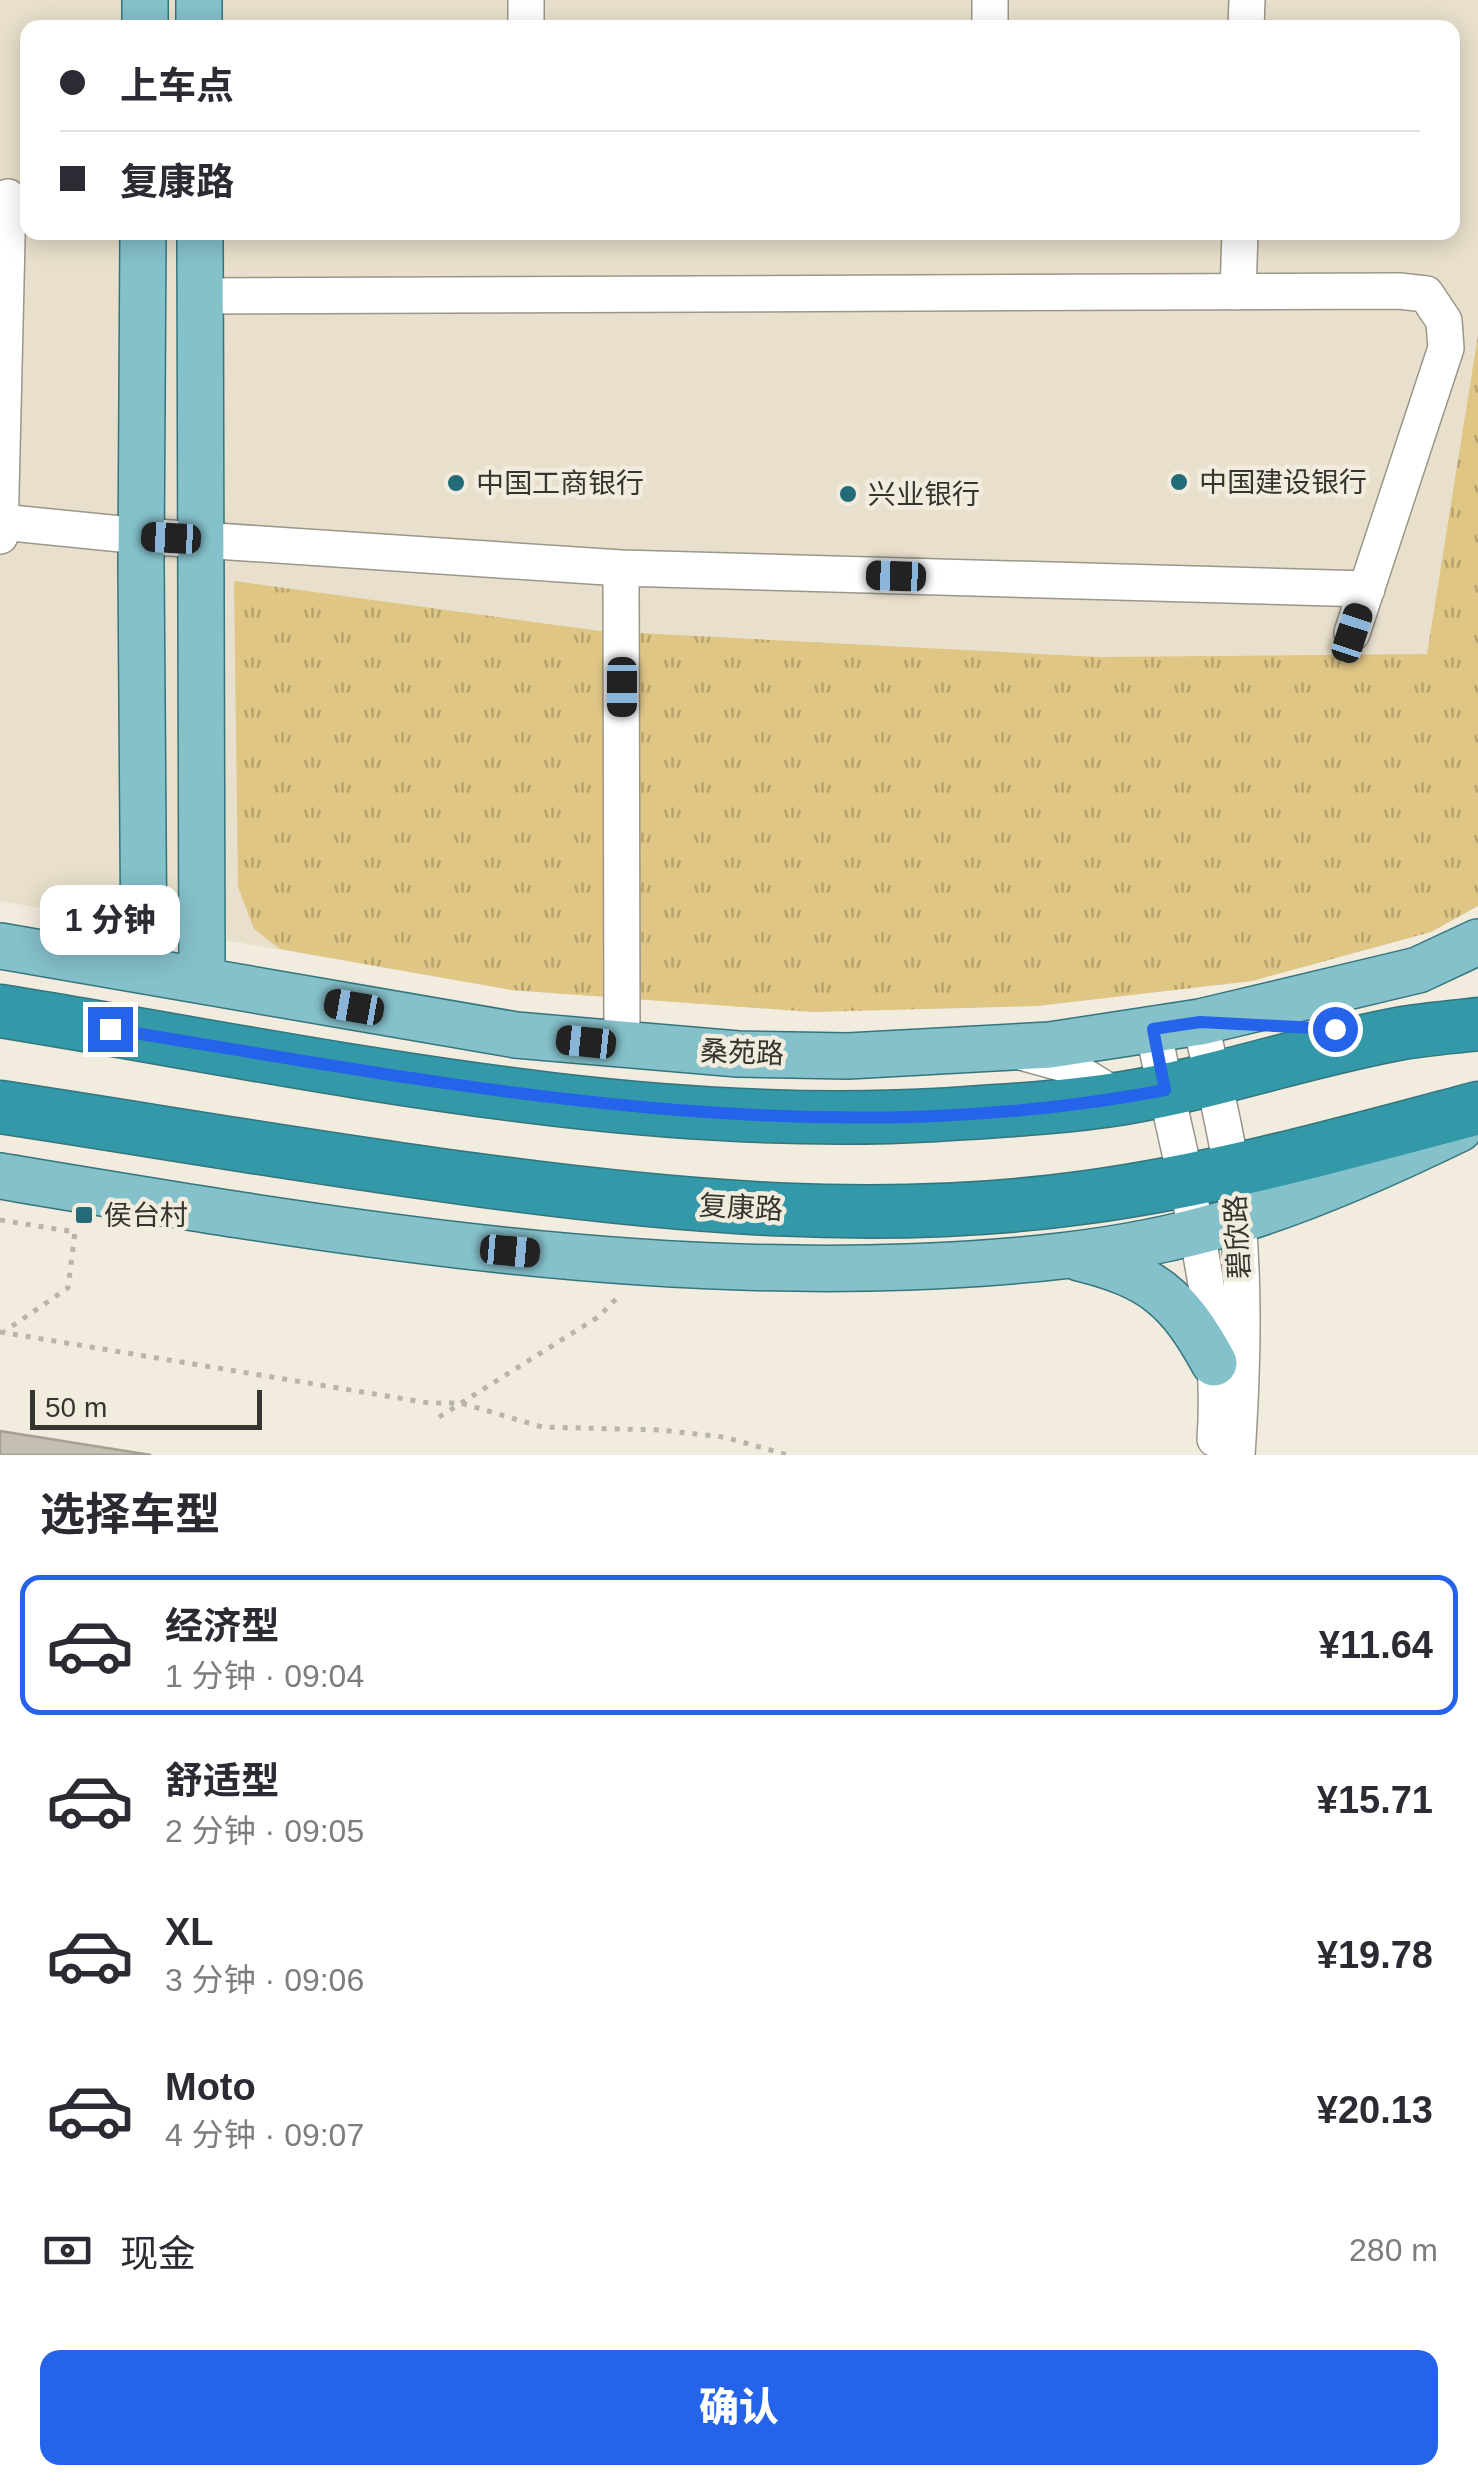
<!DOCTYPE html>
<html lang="zh">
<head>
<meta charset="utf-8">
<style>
  :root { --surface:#fff; --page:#f2f2f3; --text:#2b2b33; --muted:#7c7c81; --line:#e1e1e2; --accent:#2563eb }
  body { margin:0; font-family:Helvetica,"Noto Sans SC",sans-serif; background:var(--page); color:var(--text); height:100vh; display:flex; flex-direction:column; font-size:38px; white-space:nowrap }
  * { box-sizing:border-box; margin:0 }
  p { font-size:32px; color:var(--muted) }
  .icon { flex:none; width:55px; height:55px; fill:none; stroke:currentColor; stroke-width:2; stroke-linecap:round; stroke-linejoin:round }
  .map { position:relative; height:1455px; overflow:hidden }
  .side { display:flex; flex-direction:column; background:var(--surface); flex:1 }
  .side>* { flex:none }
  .banner { position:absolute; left:20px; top:20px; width:1440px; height:220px; border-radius:20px; box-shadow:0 5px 25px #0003; display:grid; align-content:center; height:220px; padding:0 40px; background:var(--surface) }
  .scale { position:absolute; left:30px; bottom:25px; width:232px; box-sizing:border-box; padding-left:10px; border:5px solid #36342e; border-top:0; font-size:28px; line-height:35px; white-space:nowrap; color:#36342e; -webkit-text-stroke:8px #f2ecdf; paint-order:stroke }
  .end { position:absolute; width:45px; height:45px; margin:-22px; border:12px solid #2563eb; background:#fff; box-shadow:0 0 0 5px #fff }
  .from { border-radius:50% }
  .bubble { position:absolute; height:70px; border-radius:20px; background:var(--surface); box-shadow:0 5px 25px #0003; font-size:32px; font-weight:800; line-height:70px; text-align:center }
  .car { position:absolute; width:30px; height:60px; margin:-30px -15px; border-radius:12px; box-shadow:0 0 8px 2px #0007; background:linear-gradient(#222 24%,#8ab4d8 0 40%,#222 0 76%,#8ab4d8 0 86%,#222 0) }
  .banner b { display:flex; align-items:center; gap:35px; height:95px; font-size:38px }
  .banner b+b { border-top:2px solid var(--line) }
  .banner i { width:25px; height:25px; background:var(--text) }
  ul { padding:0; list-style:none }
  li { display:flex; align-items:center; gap:30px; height:140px; margin:0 20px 15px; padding:0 20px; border:5px solid transparent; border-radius:20px }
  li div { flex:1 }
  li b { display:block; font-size:38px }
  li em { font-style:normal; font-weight:800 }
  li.selected { border-color:var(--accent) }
  li>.icon { width:90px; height:90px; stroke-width:1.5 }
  h2 { padding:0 40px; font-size:45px; line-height:120px }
  .pay { display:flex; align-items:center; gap:25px; height:110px; padding:0 40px; font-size:38px }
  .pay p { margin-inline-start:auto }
  .action { display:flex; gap:20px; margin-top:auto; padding:20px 40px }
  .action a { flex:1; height:115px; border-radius:20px; background:var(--accent); color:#fff; font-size:40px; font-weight:800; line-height:115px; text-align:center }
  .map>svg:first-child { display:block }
</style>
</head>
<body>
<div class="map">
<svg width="1478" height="1455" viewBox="0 0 1478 1455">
  <defs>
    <pattern id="park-tufts" width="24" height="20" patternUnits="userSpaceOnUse" patternTransform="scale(2.5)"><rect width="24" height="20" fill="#dfc685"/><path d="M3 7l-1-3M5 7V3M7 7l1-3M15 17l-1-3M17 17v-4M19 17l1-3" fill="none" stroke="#b6a26d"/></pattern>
  </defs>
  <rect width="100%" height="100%" fill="#f2ecdf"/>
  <!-- built -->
  <path fill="#e8e0cc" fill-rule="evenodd" d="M 0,0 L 1478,0 L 1478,906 L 1431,932 L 1252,981 L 1037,1006 L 813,1012 L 511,990 L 0,901 ZM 28,28 L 1452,28 L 1452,232 L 28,232 Z"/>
  <!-- park -->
  <path fill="url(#park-tufts)" d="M 1478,335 L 1478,906 L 1431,932 L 1252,981 L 1037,1006 L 813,1012 L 511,990 L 280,949 L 254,929 L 238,887 L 234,581 L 600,631 L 1099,657 L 1427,654 Z"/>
  <!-- building -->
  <path fill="#c4bfb2" stroke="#a5a093" stroke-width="2.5" d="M 0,1431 L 151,1455 L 0,1455 Z"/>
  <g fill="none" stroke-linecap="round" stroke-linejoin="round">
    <!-- minor casing -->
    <g stroke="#9b968a" stroke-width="38">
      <path id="minor" d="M 990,0 L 990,28
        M 526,28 L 526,0
        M 1246,28 L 1247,0
        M 1238,292 L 1240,232
        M 200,296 L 1399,291 L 1426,294 L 1444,321 L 1446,348 L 1352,633
        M 1,522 L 141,536 L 621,568 L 1367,589
        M 0,536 L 8,197
        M 621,568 L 622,1045
        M 1200,1022 C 1212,1072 1224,1122 1232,1172 C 1246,1262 1243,1364 1237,1455
        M 1153,1029 C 1178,1157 1225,1310 1215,1439
        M 1024,1053 L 1064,1064 L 1124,1101"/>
    </g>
    <!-- major casing -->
    <g stroke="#34757d" stroke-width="48">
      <path id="major" d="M 199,0 L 199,28
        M 145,28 L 145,0
        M 143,232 L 141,565 L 144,969
        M 200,232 L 202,980
        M 0,946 L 516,1035 L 738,1054 L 848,1056 L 1050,1045 L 1200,1022 L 1418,970 L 1478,942
        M 0,1176 C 300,1226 603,1278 908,1267 C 1013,1263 1120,1254 1221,1225 C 1298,1204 1387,1164 1459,1129
        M 1079,1258 C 1152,1276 1178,1297 1214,1363"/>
    </g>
    <!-- highway casing -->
    <g stroke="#34757d" stroke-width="55">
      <path id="highway" d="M 0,1011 C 309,1061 621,1132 936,1115 C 998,1111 1062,1108 1124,1098 C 1218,1082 1309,1050 1403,1033 C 1428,1029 1453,1027 1478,1024
        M 0,1107 C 157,1131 313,1158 470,1179 C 674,1207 883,1226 1088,1197 C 1220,1179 1349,1142 1478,1108"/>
    </g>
    <!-- path -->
    <path stroke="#b8b4a9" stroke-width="5" stroke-dasharray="5 8" stroke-linecap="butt" d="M 0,1220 L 75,1232 L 68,1288 L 5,1331
      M 0,1332 L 429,1403 L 461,1403 L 542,1427 L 659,1430 L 724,1437 L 788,1455
      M 439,1417 L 598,1317 L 618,1297"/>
    <!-- minor -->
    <use href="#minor" stroke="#fff" stroke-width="35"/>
    <!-- major -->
    <use href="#major" stroke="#85c1cb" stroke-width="45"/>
    <!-- highway -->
    <use href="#highway" stroke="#3398a8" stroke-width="52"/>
  </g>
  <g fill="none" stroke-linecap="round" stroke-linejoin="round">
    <!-- route -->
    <path stroke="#2563eb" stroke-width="12" d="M 110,1029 C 461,1086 809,1158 1165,1090 L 1153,1029 L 1200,1022 L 1335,1029"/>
  </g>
  <!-- markers -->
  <g fill="#226b77" stroke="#f2ecdf" stroke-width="4">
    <circle cx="1179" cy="482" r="10"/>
    <circle cx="456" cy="483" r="10"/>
    <circle cx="848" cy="494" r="10"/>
    <rect x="74" y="1205" width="20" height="20" rx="5"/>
  </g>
  <g text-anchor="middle" stroke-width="9" stroke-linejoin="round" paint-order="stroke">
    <!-- poi labels -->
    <g font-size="28" fill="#36342e" stroke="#f2ecdf" text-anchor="start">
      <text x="1199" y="492">中国建设银行</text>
      <text x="476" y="493">中国工商银行</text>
      <text x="868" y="504">兴业银行</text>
      <text x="104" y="1225">侯台村</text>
    </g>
    <!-- street labels -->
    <g font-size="28" fill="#36342e" stroke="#f2ecdf">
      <text transform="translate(742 1052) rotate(2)" y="10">桑苑路</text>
      <text transform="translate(741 1207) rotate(3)" y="10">复康路</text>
      <text transform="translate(1237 1237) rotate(-93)" y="10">碧欣路</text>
    </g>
  </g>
</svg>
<div class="scale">50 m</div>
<i class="end from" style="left:1335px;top:1029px"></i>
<i class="end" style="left:110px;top:1029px"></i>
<div class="bubble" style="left:40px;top:885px;width:140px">1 分钟</div>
<i class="car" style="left:171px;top:538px;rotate:273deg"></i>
<i class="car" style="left:896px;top:576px;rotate:272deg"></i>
<i class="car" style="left:1352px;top:633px;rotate:18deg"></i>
<i class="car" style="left:622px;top:687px;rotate:180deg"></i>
<i class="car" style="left:354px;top:1007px;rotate:280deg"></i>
<i class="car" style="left:586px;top:1042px;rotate:276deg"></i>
<i class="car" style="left:510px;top:1251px;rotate:95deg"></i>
<div class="banner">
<b><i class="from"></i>上车点</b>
<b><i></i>复康路</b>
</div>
</div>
<section class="side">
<h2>选择车型</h2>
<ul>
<li class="selected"><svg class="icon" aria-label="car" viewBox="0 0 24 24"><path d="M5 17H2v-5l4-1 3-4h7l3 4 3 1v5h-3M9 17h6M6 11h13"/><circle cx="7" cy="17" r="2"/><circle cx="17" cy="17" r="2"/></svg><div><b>经济型</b><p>1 分钟 · 09:04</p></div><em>¥11.64</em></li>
<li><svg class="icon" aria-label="car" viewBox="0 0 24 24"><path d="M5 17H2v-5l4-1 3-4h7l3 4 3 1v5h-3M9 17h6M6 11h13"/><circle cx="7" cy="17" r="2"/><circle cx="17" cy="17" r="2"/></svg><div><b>舒适型</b><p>2 分钟 · 09:05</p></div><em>¥15.71</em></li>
<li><svg class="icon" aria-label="car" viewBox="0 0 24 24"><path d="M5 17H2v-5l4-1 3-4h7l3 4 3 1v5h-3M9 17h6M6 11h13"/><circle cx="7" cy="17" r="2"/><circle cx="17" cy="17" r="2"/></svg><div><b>XL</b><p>3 分钟 · 09:06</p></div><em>¥19.78</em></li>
<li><svg class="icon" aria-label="car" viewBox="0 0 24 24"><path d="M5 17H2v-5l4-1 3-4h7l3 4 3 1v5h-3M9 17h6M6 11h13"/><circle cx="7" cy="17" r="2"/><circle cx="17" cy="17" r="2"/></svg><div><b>Moto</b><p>4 分钟 · 09:07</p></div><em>¥20.13</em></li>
</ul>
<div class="pay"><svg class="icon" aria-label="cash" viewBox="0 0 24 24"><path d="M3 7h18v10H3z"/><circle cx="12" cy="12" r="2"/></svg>现金<p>280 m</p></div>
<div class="action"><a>确认</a></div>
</section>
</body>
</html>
